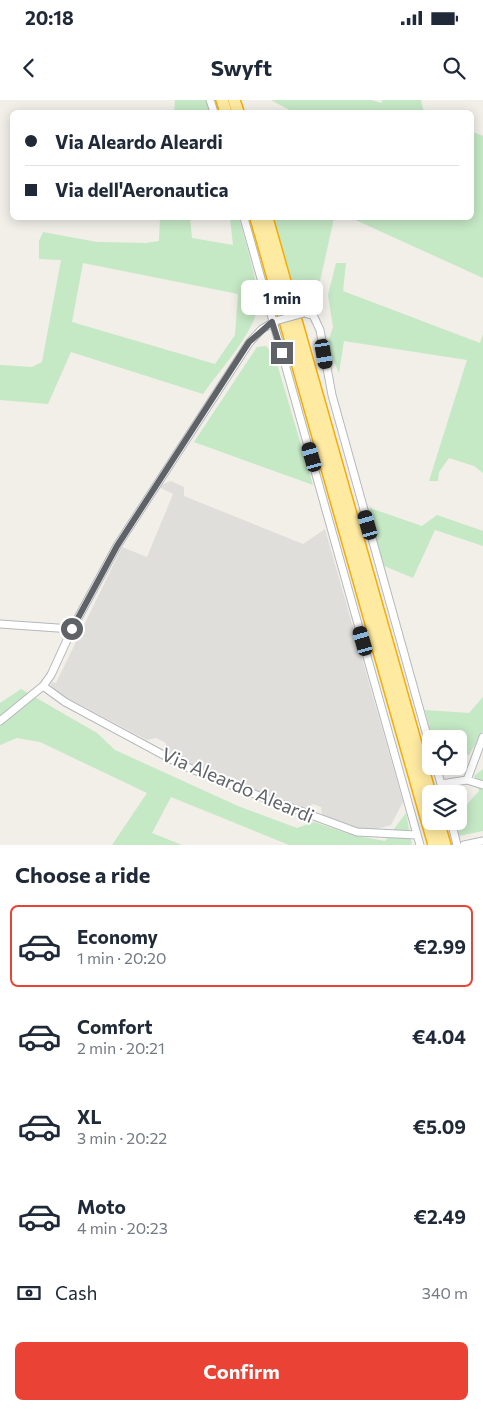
<!DOCTYPE html>
<html lang="en">
<head>
<meta charset="utf-8">
<style>
  :root { --surface:#fff; --page:#f2f2f3; --text:#1f2937; --muted:#747a83; --line:#e0e1e3; --accent:#ea4335 }
  body { margin:0; font-family:Commissioner,sans-serif; background:var(--page); color:var(--text); height:100vh; display:flex; flex-direction:column; font-size:19px; white-space:nowrap }
  * { box-sizing:border-box; margin:0 }
  p { font-size:16px; color:var(--muted) }
  .icon { flex:none; width:28px; height:28px; fill:none; stroke:currentColor; stroke-width:2; stroke-linecap:round; stroke-linejoin:round }
  .map { position:relative; height:745px; overflow:hidden }
  .sheet { display:flex; flex-direction:column; background:var(--surface); flex:1 }
  .sheet>* { flex:none }
  .top-card { position:absolute; left:10px; top:10px; width:464px; height:110px; border-radius:8px; box-shadow:0 2px 12px #0003; display:grid; align-content:center; height:110px; padding:0 15px; background:var(--surface) }
  .fabs { position:absolute; left:422px; top:630px; display:grid; gap:10px }
  .fabs a { display:grid; place-items:center; width:45px; height:45px; border-radius:8px; background:var(--surface); box-shadow:0 2px 12px #0003; font-size:25px }
  .end { position:absolute; width:22px; height:22px; margin:-11px; border:6px solid #5f6368; background:#fff; box-shadow:0 0 0 2px #fff }
  .from { border-radius:50% }
  .bubble { position:absolute; height:35px; border-radius:8px; background:var(--surface); box-shadow:0 2px 12px #0003; font-size:16px; font-weight:700; line-height:35px; text-align:center }
  .car { position:absolute; width:15px; height:30px; margin:-15px -8px; border-radius:6px; box-shadow:0 0 4px 1px #0007; background:linear-gradient(#222 24%,#8ab4d8 0 40%,#222 0 76%,#8ab4d8 0 86%,#222 0) }
  .top-card b { display:flex; align-items:center; gap:18px; height:48px; font-size:19px }
  .top-card b+b { border-top:1px solid var(--line) }
  .top-card i { width:12px; height:12px; background:var(--text) }
  ul { padding:0; list-style:none }
  li { display:flex; align-items:center; gap:15px; height:82px; margin:0 10px 8px; padding:0 5px; border:2px solid transparent; border-radius:8px }
  li div { flex:1 }
  li b { display:block; font-size:19px }
  li em { font-style:normal; font-weight:700 }
  li.on { border-color:var(--accent) }
  li>.icon { width:45px; height:45px; stroke-width:1.5 }
  h2 { padding:0 15px; font-size:22px; line-height:60px }
  .pay { display:flex; align-items:center; gap:12px; height:55px; padding:0 15px; font-size:19px }
  .pay p { margin-inline-start:auto }
  .action { display:flex; gap:10px; margin-top:auto; padding:10px 15px }
  .action a { flex:1; height:58px; border-radius:8px; background:var(--accent); color:#fff; font-size:20px; font-weight:700; line-height:58px; text-align:center }
  .status { display:flex; justify-content:space-between; align-items:center; height:35px; padding:0 25px; background:var(--surface); direction:ltr }
  .status svg { height:14px; fill:currentColor }
  header { display:flex; justify-content:space-between; align-items:center; height:65px; padding:0 15px; background:var(--surface); font-size:22px; font-weight:700 }
  .map>svg:first-child { display:block }
</style>
</head>
<body>
<div class="status"><b>20:18</b><svg viewBox="0 0 49 12"><path d="M0 12V9h3v3zM5 12V6h3v6zM10 12V3h3v9zM15 12V0h3v12zM26 1h20v11H26zM47 4h2v5h-2z"/></svg></div>
<header><svg class="icon" aria-label="back" viewBox="0 0 24 24"><path d="M15 5l-7 7 7 7"/></svg>Swyft<svg class="icon" aria-label="search" viewBox="0 0 24 24"><circle cx="10" cy="10" r="6"/><path d="M15 15l6 6"/></svg></header>
<div class="map">
<svg width="483" height="745" viewBox="0 0 483 745">
  <rect width="100%" height="100%" fill="#f1efe8"/>
  <!-- industrial -->
  <path fill="#e0deda" d="M 171,381 L 184,387 L 184,396 L 303,444 L 325,429 L 403,702 L 391,725 L 373,730 L 358,729 L 322,715 L 321,707 L 313,704 L 304,710 L 182,661 L 165,650 L 166,643 L 156,638 L 147,640 L 56,592 L 51,586 L 52,582 L 56,583 L 122,447 L 147,457 L 173,394 L 161,388 L 161,385 Z"/>
  <!-- green -->
  <path fill="#c5e8c5" fill-rule="evenodd" d="M 175,0 L 210,0 L 214,12 L 174,12 Z
    M 271,0 L 371,0 L 381,3 L 383,0 L 421,0 L 423,9 L 431,12 L 293,12 Z
    M 471,31 L 483,36 L 483,178 L 351,118 L 471,118 Z
    M 160,118 L 190,118 L 192,138 L 233,145 L 230,118 L 239,118 C 245,141 257,178 258,201 C 260,227 218,272 203,294 L 71,252 L 48,304 L 0,300 L 0,265 L 32,267 L 42,262 L 61,160 L 39,159 L 39,141 L 43,132 L 97,142 L 146,143 L 159,141 ZM 83,163 L 238,194 L 235,235 L 215,264 L 72,222 Z
    M 306,118 L 334,118 L 319,186 L 311,200 L 300,206 L 273,120 Z
    M 336,163 L 346,163 L 343,191 L 480,243 L 483,234 L 483,373 L 474,366 L 449,358 L 439,372 L 438,381 L 429,381 L 467,260 L 344,241 L 339,273 L 327,245 L 333,227 L 328,195 Z
    M 266,246 L 275,257 L 313,385 L 194,342 L 257,247 Z
    M 370,408 L 422,426 L 437,415 L 483,431 L 483,446 L 435,430 L 413,478 L 382,465 L 369,419 Z
    M 21,589 L 97,633 L 115,650 L 238,706 L 297,728 L 314,722 L 352,735 L 385,741 L 406,713 L 412,745 L 289,745 L 171,697 L 152,733 L 182,745 L 112,745 L 147,693 L 40,642 L 17,638 L 0,645 L 0,603 Z
    M 483,597 L 483,631 L 469,655 L 459,652 L 459,639 L 432,639 L 425,610 L 469,613 Z
    M 483,669 L 483,731 L 459,736 C 455,716 466,705 479,691 L 474,676 Z"/>
  <g fill="none" stroke-linecap="round" stroke-linejoin="round">
    <!-- minor casing -->
    <g stroke="#b5b8bc" stroke-width="9">
      <path id="minor" d="M 210,0 L 214,12
        M 244,118 L 420,745
        M 304,213 L 313,215 L 320,230 L 332,295 L 431,650
        M 0,524 L 72,529
        M 43,586 L 65,602 L 182,665 L 246,691 L 357,732 L 417,735
        M 0,621 L 43,586 L 51,575 L 72,529 L 117,446 L 249,243 L 262,229 L 276,221
        M 436,666 L 441,684
        M 467,680 L 483,637
        M 443,694 L 441,684 L 467,680 L 483,685
        M 451,721 L 457,745
        M 464,745 L 483,741"/>
    </g>
    <!-- trunk casing -->
    <g stroke="#f9ab00" stroke-width="14">
      <path id="trunk" d="M 222,0 L 226,12
        M 234,0 L 238,12
        M 256,118 L 434,745
        M 267,118 L 431,697
        M 438,721 L 445,745"/>
    </g>
    <!-- minor -->
    <use href="#minor" stroke="#fff" stroke-width="7"/>
    <!-- trunk -->
    <use href="#trunk" stroke="#feeaa1" stroke-width="11"/>
    <!-- minor-bridge casing -->
    <g stroke="#b5b8bc" stroke-width="9" stroke-linecap="butt">
      <path id="minor-bridge" d="M 279,220 L 304,213"/>
    </g>
    <!-- minor-bridge -->
    <use href="#minor-bridge" stroke="#fff" stroke-width="7"/>
  </g>
  <g fill="none" stroke-linecap="round" stroke-linejoin="round">
    <!-- route -->
    <path stroke="#5f6368" stroke-width="6" d="M 72,529 L 117,446 L 249,242 L 272,222 L 282,253"/>
  </g>
  <g text-anchor="middle" stroke-width="4" stroke-linejoin="round" paint-order="stroke">
    <!-- street labels -->
    <g font-size="19" fill="#5f6368" stroke="#fff">
      <text transform="translate(238 685) rotate(23)" y="7">Via Aleardo Aleardi</text>
    </g>
  </g>
</svg>
<div class="fabs">
<a><svg class="icon" aria-label="locate" viewBox="0 0 24 24"><circle cx="12" cy="12" r="6"/><path d="M12 2v4M12 18v4M2 12h4M18 12h4"/></svg></a>
<a><svg class="icon" aria-label="layers" viewBox="0 0 24 24"><path d="M12 4l9 5-9 5-9-5zM3 14l9 5 9-5"/></svg></a>
</div>
<i class="end from" style="left:72px;top:529px"></i>
<i class="end" style="left:282px;top:253px"></i>
<div class="bubble" style="left:241px;top:180px;width:82px">1 min</div>
<i class="car" style="left:324px;top:254px;rotate:170deg"></i>
<i class="car" style="left:312px;top:357px;rotate:344deg"></i>
<i class="car" style="left:368px;top:425px;rotate:344deg"></i>
<i class="car" style="left:363px;top:541px;rotate:344deg"></i>
<div class="top-card">
<b><i class="from"></i>Via Aleardo Aleardi</b>
<b><i></i>Via dell'Aeronautica</b>
</div>
</div>
<section class="sheet">
<h2>Choose a ride</h2>
<ul>
<li class="on"><svg class="icon" aria-label="car" viewBox="0 0 24 24"><path d="M5 17H2v-5l4-1 3-4h7l3 4 3 1v5h-3M9 17h6M6 11h13"/><circle cx="7" cy="17" r="2"/><circle cx="17" cy="17" r="2"/></svg><div><b>Economy</b><p>1 min · 20:20</p></div><em>€2.99</em></li>
<li><svg class="icon" aria-label="car" viewBox="0 0 24 24"><path d="M5 17H2v-5l4-1 3-4h7l3 4 3 1v5h-3M9 17h6M6 11h13"/><circle cx="7" cy="17" r="2"/><circle cx="17" cy="17" r="2"/></svg><div><b>Comfort</b><p>2 min · 20:21</p></div><em>€4.04</em></li>
<li><svg class="icon" aria-label="car" viewBox="0 0 24 24"><path d="M5 17H2v-5l4-1 3-4h7l3 4 3 1v5h-3M9 17h6M6 11h13"/><circle cx="7" cy="17" r="2"/><circle cx="17" cy="17" r="2"/></svg><div><b>XL</b><p>3 min · 20:22</p></div><em>€5.09</em></li>
<li><svg class="icon" aria-label="car" viewBox="0 0 24 24"><path d="M5 17H2v-5l4-1 3-4h7l3 4 3 1v5h-3M9 17h6M6 11h13"/><circle cx="7" cy="17" r="2"/><circle cx="17" cy="17" r="2"/></svg><div><b>Moto</b><p>4 min · 20:23</p></div><em>€2.49</em></li>
</ul>
<div class="pay"><svg class="icon" aria-label="cash" viewBox="0 0 24 24"><path d="M3 7h18v10H3z"/><circle cx="12" cy="12" r="2"/></svg>Cash<p>340 m</p></div>
<div class="action"><a>Confirm</a></div>
</section>
</body>
</html>
